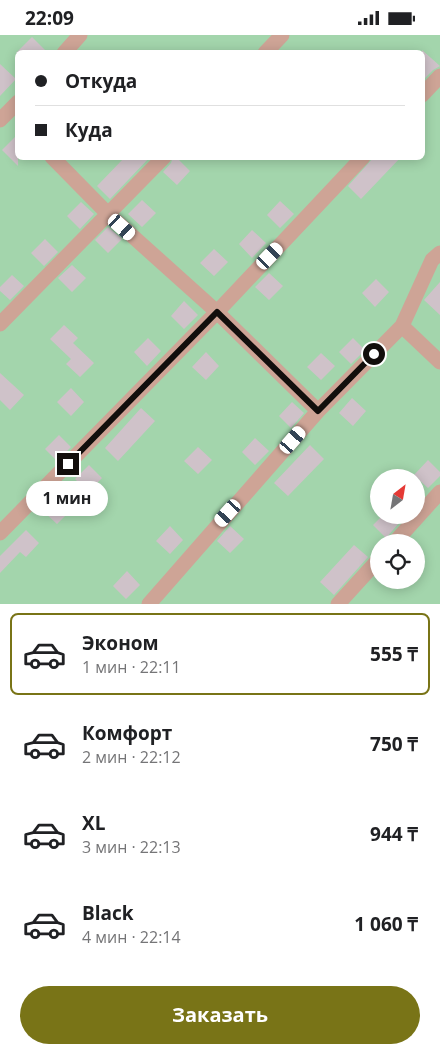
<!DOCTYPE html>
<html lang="ru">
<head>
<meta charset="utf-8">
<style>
  :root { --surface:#fff; --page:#f2f2f2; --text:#202124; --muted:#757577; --line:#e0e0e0; --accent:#797417 }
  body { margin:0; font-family:"Open Sans",sans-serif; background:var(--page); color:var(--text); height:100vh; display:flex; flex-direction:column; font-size:19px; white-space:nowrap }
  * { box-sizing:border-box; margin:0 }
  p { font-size:16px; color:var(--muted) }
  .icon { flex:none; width:28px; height:28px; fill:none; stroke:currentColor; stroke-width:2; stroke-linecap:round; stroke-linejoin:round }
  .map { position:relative; height:569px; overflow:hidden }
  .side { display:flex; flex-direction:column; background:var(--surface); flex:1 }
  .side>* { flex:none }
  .guide { position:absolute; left:15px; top:15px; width:410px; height:110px; border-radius:8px; box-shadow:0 2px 12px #0003; display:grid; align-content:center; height:110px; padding:0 20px; background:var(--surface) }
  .needle { width:32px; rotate:31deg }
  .fabs { position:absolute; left:370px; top:434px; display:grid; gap:10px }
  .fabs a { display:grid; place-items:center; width:55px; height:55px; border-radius:50%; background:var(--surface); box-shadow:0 2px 12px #0003; font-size:25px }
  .end { position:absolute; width:22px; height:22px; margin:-11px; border:6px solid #120e0c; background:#fff; box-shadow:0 0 0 2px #fff }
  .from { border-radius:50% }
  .bubble { position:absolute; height:35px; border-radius:18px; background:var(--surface); box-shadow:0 2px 12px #0003; font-size:16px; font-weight:700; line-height:35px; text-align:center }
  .car { position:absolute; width:15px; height:30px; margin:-15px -8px; border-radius:6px; box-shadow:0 0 4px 1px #0007; background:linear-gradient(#fff 24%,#345 0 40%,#fff 0 76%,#345 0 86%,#fff 0) }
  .guide b { display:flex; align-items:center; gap:18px; height:48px; font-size:19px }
  .guide b+b { border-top:1px solid var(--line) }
  .guide i { width:12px; height:12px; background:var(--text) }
  ul { padding:9px 0 0; list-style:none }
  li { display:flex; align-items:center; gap:15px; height:82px; margin:0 10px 8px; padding:0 10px; border:2px solid transparent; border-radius:8px }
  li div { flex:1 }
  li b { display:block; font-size:19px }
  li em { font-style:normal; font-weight:700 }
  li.active { border-color:var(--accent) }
  li>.icon { width:45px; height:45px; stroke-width:1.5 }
  .primary-button { display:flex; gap:10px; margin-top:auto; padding:10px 20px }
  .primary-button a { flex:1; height:58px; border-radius:30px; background:var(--accent); color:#fff; font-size:20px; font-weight:700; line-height:58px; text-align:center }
  .status { display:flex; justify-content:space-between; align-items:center; height:35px; padding:0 25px; background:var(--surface); direction:ltr }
  .status svg { height:14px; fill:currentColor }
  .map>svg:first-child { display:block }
</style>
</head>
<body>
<div class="status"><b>22:09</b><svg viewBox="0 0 49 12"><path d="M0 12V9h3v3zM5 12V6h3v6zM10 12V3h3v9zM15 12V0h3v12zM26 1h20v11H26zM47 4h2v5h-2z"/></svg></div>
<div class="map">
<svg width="440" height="569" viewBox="0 0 440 569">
  <rect width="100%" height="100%" fill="#fef9f6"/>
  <!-- green -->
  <path fill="#a3d5ac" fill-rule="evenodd" d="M 0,0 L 440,0 L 440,569 L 0,569 ZM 18,18 L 422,18 L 422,122 L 18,122 ZM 379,442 L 416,442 L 416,480 L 379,480 ZM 379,508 L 416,508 L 416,545 L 379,545 Z"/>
  <!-- building -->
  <path fill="#cfc2c9" d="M 32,2 L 48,18 L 16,18 Z
    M 422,15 L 440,31 L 433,35 L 424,44 L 422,42 Z
    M 0,29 L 16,44 L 0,61 Z
    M 18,99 L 18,131 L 2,115 Z
    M 125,122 L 150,122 L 110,164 L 97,151 Z
    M 173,122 L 176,122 L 190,136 L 177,150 L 163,137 L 171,128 Z
    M 374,122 L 401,122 L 361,164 L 348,151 Z
    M 142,165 L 156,178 L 142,192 L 128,179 Z
    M 280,166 L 294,179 L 280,193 L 267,180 Z
    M 81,167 L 94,179 L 80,194 L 67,181 Z
    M 108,192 L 122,204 L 108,218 L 95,205 Z
    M 252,195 L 266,208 L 252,223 L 239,209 Z
    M 45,204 L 58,217 L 44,231 L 31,218 Z
    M 214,214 L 228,227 L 214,241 L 200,228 Z
    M 72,230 L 86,243 L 72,257 L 58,243 Z
    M 269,238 L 283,251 L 269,265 L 255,252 Z
    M 12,240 L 24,251 L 10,265 L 0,256 L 0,252 Z
    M 376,244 L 389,257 L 375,272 L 362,258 Z
    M 440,247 L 440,280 L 424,265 Z
    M 184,266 L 198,280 L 184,294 L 171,281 Z
    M 64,290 L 78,303 L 73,308 L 94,328 L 80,342 L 66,329 L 71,324 L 50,304 Z
    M 148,303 L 161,316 L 147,331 L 134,317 Z
    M 353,303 L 365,315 L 351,329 L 339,317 Z
    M 206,317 L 219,331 L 206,345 L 192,332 Z
    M 321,318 L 335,331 L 321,345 L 307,332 Z
    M 0,338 L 24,360 L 10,375 L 0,365 Z
    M 71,353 L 84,367 L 71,381 L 57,367 Z
    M 352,363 L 366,376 L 353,391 L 339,378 Z
    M 292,367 L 304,378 L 291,393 L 279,381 Z
    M 141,373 L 155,386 L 118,426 L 105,413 Z
    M 59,400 L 71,412 L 57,426 L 45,414 Z
    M 255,403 L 269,416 L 255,430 L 242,417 Z
    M 310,410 L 324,424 L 288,461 L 274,448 Z
    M 198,412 L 212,425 L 198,439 L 184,426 Z
    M 428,425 L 440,437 L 440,441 L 428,453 L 414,440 Z
    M 89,430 L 102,443 L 88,457 L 75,444 Z
    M 57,462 L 71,475 L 57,489 L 43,476 Z
    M 383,480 L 391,480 L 399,488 L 386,503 L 373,490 Z
    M 170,491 L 183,505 L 170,519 L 156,506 Z
    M 230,491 L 244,504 L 230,518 L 217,506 Z
    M 26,495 L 39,508 L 26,522 L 20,517 L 0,538 L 0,521 Z
    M 354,510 L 368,522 L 334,560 L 320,547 Z
    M 127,536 L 140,550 L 126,564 L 113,551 Z"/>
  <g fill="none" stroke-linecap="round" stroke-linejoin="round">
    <!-- minor -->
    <path stroke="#cea496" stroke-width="15" d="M 64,18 L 80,0
      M 265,18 L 282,0
      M 422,60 L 440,41
      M 0,85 L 18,67
      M 52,122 L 109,180 L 217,277 L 318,376
      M 0,289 L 164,122
      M 402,291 L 440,327
      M 0,498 L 217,277 L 363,122
      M 394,508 L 440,457
      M 149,569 L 318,376 L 402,291 L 432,225 L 440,218
      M 338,569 L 379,524"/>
  </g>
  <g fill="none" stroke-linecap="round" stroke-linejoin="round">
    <!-- route -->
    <path stroke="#120e0c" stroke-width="6" d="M 68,429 L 217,277 L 318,376 L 374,319"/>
  </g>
</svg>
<div class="fabs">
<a><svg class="needle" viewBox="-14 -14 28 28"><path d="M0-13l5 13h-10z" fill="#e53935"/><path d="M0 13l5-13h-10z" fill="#757577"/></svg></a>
<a><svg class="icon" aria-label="locate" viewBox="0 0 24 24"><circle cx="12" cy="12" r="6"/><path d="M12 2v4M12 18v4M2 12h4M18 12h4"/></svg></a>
</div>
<i class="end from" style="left:374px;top:319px"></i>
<i class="end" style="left:68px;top:429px"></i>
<div class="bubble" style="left:26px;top:446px;width:82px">1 мин</div>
<i class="car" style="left:122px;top:192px;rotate:132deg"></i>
<i class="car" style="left:270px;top:221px;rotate:44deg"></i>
<i class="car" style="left:293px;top:405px;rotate:41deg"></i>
<i class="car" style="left:228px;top:478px;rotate:222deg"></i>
<div class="guide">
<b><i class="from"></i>Откуда</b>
<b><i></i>Куда</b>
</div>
</div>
<section class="side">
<ul>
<li class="active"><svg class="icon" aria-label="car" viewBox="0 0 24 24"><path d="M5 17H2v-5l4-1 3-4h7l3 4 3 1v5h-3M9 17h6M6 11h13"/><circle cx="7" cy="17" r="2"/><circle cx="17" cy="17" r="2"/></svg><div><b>Эконом</b><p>1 мин · 22:11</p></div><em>555 ₸</em></li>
<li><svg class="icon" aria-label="car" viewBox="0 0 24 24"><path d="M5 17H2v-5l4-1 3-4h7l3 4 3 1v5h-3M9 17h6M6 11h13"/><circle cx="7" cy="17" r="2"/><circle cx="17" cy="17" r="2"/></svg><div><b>Комфорт</b><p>2 мин · 22:12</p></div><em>750 ₸</em></li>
<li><svg class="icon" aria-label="car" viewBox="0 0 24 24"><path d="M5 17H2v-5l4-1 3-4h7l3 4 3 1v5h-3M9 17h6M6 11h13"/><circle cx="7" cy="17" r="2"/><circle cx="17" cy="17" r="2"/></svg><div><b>XL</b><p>3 мин · 22:13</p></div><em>944 ₸</em></li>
<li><svg class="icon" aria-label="car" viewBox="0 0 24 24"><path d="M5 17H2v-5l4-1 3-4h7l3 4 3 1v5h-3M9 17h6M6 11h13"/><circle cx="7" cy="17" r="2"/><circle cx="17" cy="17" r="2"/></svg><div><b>Black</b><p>4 мин · 22:14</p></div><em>1 060 ₸</em></li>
</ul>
<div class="primary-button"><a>Заказать</a></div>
</section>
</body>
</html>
